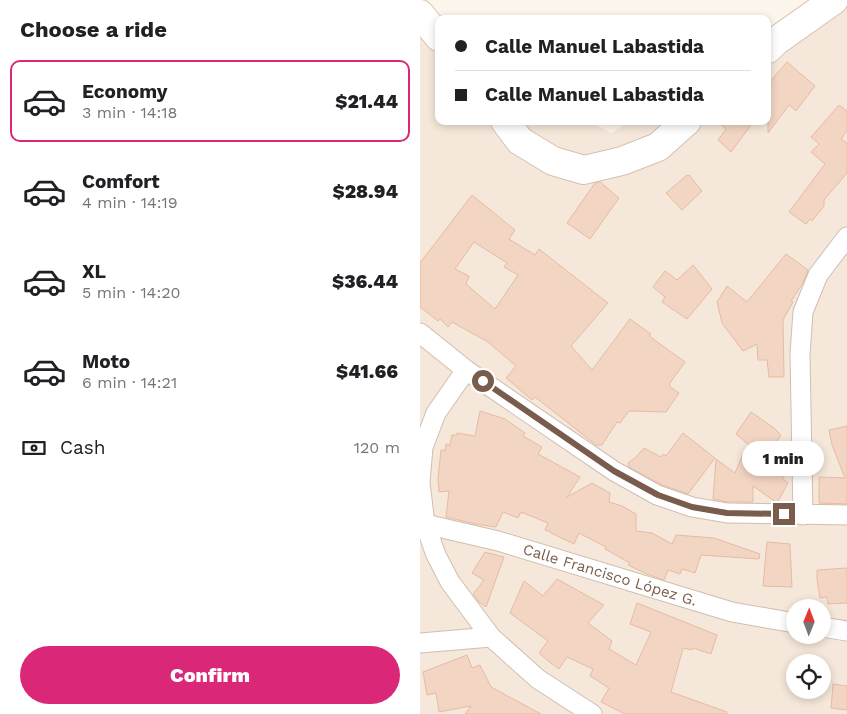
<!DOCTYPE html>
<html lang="en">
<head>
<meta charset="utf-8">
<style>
  :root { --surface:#fff; --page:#f6f6f6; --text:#202124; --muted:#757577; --line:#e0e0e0; --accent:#db2777 }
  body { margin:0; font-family:"Work Sans",sans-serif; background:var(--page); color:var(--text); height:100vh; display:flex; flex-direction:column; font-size:19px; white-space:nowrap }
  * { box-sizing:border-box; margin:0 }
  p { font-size:16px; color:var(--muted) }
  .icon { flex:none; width:28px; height:28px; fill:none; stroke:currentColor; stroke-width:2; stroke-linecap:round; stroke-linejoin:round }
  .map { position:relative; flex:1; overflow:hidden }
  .drawer { display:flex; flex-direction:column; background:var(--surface); width:420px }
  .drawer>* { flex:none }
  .banner { position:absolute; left:15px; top:15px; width:336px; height:110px; border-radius:10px; box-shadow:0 2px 8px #0003; display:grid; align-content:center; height:110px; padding:0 20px; background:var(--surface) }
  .needle { width:32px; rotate:1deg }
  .buttons { position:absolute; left:366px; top:599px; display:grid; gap:10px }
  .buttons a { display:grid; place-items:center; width:45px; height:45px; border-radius:50%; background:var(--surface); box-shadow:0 2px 8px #0003; font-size:25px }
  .end { position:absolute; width:22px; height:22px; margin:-11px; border:6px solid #7a5c4d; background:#fff; box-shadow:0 0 0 2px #fff }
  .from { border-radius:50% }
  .bubble { position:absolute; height:35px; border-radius:18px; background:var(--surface); box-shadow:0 2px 8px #0003; font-size:16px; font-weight:800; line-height:35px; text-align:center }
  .banner b { display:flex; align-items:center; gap:18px; height:48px; font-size:19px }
  .banner b+b { border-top:1px solid var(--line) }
  .banner i { width:12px; height:12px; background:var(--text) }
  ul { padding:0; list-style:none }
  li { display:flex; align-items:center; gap:15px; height:82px; margin:0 10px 8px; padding:0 10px; border:2px solid transparent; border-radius:10px }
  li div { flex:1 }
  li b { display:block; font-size:19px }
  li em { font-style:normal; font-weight:800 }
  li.current { border-color:var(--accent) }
  li>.icon { width:45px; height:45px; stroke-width:1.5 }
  h2 { padding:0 20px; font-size:22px; line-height:60px }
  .pay { display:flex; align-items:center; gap:12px; height:55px; padding:0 20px; font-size:19px }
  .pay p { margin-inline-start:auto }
  .button { display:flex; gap:10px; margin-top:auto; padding:10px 20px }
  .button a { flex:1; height:58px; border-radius:30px; background:var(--accent); color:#fff; font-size:20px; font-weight:800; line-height:58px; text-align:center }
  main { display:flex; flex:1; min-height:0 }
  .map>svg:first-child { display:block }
</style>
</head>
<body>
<main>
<section class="drawer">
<h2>Choose a ride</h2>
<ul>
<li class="current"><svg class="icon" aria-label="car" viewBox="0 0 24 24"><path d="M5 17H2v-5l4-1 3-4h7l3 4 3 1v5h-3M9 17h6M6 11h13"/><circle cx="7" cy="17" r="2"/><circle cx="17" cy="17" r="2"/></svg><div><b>Economy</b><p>3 min · 14:18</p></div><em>$21.44</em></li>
<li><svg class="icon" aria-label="car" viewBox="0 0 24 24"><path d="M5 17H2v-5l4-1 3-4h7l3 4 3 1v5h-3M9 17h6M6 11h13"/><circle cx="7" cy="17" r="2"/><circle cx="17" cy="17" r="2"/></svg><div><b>Comfort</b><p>4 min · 14:19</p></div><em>$28.94</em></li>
<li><svg class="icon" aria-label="car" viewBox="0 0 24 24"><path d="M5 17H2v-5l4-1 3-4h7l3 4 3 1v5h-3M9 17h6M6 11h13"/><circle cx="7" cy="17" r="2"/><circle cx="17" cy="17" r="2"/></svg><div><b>XL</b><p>5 min · 14:20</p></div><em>$36.44</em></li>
<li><svg class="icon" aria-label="car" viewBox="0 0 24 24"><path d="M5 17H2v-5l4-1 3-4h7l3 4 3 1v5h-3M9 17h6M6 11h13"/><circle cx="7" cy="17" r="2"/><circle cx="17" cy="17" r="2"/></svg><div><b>Moto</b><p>6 min · 14:21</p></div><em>$41.66</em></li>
</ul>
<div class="pay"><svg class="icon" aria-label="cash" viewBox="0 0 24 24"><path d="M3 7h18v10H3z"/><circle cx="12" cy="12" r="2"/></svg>Cash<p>120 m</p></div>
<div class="button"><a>Confirm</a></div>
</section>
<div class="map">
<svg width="427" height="714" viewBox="0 0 427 714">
  <rect width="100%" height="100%" fill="#fdf6ec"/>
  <!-- residential -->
  <path fill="#f5e8da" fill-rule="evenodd" d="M 427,0 L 427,714 L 0,714 L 0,32 L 19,42 L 19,121 L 169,121 L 191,133 L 210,121 L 348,121 L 348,40 ZM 375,608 L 402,608 L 402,635 L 375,635 ZM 375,662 L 402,662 L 402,690 L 375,690 Z"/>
  <!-- building -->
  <path fill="#f3d5c3" stroke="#e6bba3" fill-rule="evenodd" d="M 367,62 L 395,86 L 376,111 L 369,105 L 348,133 L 348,84 Z
    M 419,105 L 427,111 L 427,131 L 421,139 L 427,143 L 427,173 L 404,200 L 404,206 L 392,221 L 390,219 L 386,224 L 369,212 L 405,164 L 391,152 L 399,144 L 391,137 Z
    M 297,121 L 334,121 L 311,152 L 298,140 L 306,129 Z
    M 267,175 L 268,176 L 269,175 L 282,191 L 262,210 L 246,193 Z
    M 180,182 L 199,198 L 170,239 L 147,223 L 175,183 Z
    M 52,195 L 95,230 L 89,239 L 115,255 L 119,249 L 188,303 L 151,346 L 172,370 L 210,319 L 231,334 L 229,336 L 265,362 L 250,383 L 250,384 L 249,386 L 259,393 L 246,412 L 209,411 L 200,423 L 197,422 L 182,445 L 176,445 L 115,397 L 112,400 L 86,378 L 96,366 L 68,342 L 32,322 L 28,327 L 20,319 L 18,321 L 0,307 L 0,263 ZM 54,242 L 87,263 L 84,267 L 98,275 L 75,309 L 46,284 L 49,276 L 35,269 Z
    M 366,254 L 388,270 L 383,283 L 371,301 L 373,302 L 363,320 L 364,377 L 349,377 L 347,360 L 338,360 L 337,344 L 323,351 L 302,323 L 297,302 L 307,286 L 327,302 Z
    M 273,265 L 292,289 L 267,319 L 242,302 L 245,297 L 233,287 L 245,271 L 257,280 Z
    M 60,411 L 85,419 L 105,433 L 103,436 L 122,447 L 118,454 L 160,477 L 147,497 L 172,483 L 190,493 L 189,502 L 202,506 L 216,514 L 216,531 L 232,533 L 252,544 L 256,535 L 294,538 L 340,554 L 339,559 L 281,555 L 275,573 L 262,569 L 260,574 L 248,570 L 244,580 L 227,574 L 208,565 L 210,563 L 185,549 L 186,547 L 159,533 L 154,544 L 131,533 L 131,532 L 125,530 L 128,523 L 101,512 L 98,518 L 83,512 L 76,527 L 55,524 L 26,517 L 29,491 L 19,492 L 18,478 L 21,450 L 25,451 L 26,444 L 30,445 L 32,435 L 37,435 L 37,433 L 55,436 Z
    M 331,412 L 354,428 L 361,435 L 346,459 L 367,452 L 368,472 L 362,478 L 368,483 L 357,503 L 333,486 L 333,502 L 308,502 L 293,499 L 296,459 L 315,473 L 323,454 L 329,445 L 316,434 Z
    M 427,426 L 427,504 L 399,503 L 399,477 L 425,478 L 412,445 L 409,430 Z
    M 263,433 L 295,458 L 268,494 L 242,485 L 209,467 L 208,463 L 215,458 L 224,448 L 241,457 L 243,454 L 246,456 Z
    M 347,542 L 370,544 L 372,587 L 343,586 Z
    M 65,552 L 84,557 L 66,607 L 59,602 L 53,594 L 64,580 L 52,573 Z
    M 427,568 L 427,603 L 408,604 L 407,597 L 400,598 L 397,580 L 397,570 Z
    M 137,579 L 184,605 L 168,623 L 192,641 L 189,649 L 216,665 L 231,632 L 210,624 L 217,603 L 297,635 L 291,654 L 273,648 L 272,650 L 263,648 L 251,692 L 307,712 L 307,714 L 205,714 L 181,702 L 189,688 L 170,676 L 173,669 L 147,657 L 139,669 L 127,660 L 119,653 L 128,641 L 90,613 L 104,581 L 123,596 Z
    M 47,655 L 52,668 L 60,665 L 71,687 L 121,714 L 45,714 L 51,706 L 19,712 L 16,693 L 7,695 L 3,672 Z
    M 413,684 L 427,686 L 427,710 L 411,708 Z"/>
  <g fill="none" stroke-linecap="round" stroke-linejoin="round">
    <!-- street casing -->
    <g stroke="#d1beb0" stroke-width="21">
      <g id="street">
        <path d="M 0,333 L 46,370 L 194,471 L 237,495 L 272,507 L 307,513 L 427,515"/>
        <path d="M 46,370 L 16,413 L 3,447 L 0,483 L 5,524 L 16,555 L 30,582 L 71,637 L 118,679 L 172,714"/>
        <path d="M 383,515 L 380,354 L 383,312 L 398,275 L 427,237"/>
        <path id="s1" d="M 5,524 L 78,541 L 312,612 L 375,623"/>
        <path d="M 402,627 L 427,631"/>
        <path d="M 0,643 L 71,637"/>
      </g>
    </g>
    <!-- secondary casing -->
    <g stroke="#d6c0b0" stroke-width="30">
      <path id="secondary" d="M 0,14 L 19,37
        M 348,49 L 356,41 L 414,0
        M 85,121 L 100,141 L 133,161 L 164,170 L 202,161 L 238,147 L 267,121"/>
    </g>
    <!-- street -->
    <use href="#street" stroke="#fff" stroke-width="19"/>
    <!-- secondary -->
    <use href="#secondary" stroke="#fff" stroke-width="28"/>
  </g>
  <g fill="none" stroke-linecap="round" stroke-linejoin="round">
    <!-- route -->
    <path stroke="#7a5c4d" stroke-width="6" d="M 63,381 L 194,471 L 238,495 L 272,507 L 307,513 L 364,514"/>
  </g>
  <g text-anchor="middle" stroke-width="4.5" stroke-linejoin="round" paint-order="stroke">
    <!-- street labels -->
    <g font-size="15" fill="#7a5c4d" stroke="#fffaf3">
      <text dy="5" stroke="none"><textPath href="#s1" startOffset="192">Calle Francisco López G.</textPath></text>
    </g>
  </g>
</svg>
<div class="buttons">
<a><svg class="needle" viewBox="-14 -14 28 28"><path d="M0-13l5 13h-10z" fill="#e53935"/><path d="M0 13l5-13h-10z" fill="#757577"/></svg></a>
<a><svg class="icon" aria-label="locate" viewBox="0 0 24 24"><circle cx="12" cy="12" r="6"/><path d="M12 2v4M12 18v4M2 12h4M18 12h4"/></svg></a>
</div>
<i class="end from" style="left:63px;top:381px"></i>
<i class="end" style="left:364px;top:514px"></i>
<div class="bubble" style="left:322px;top:441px;width:82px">1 min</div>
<div class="banner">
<b><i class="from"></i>Calle Manuel Labastida</b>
<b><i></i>Calle Manuel Labastida</b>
</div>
</div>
</main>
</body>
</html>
